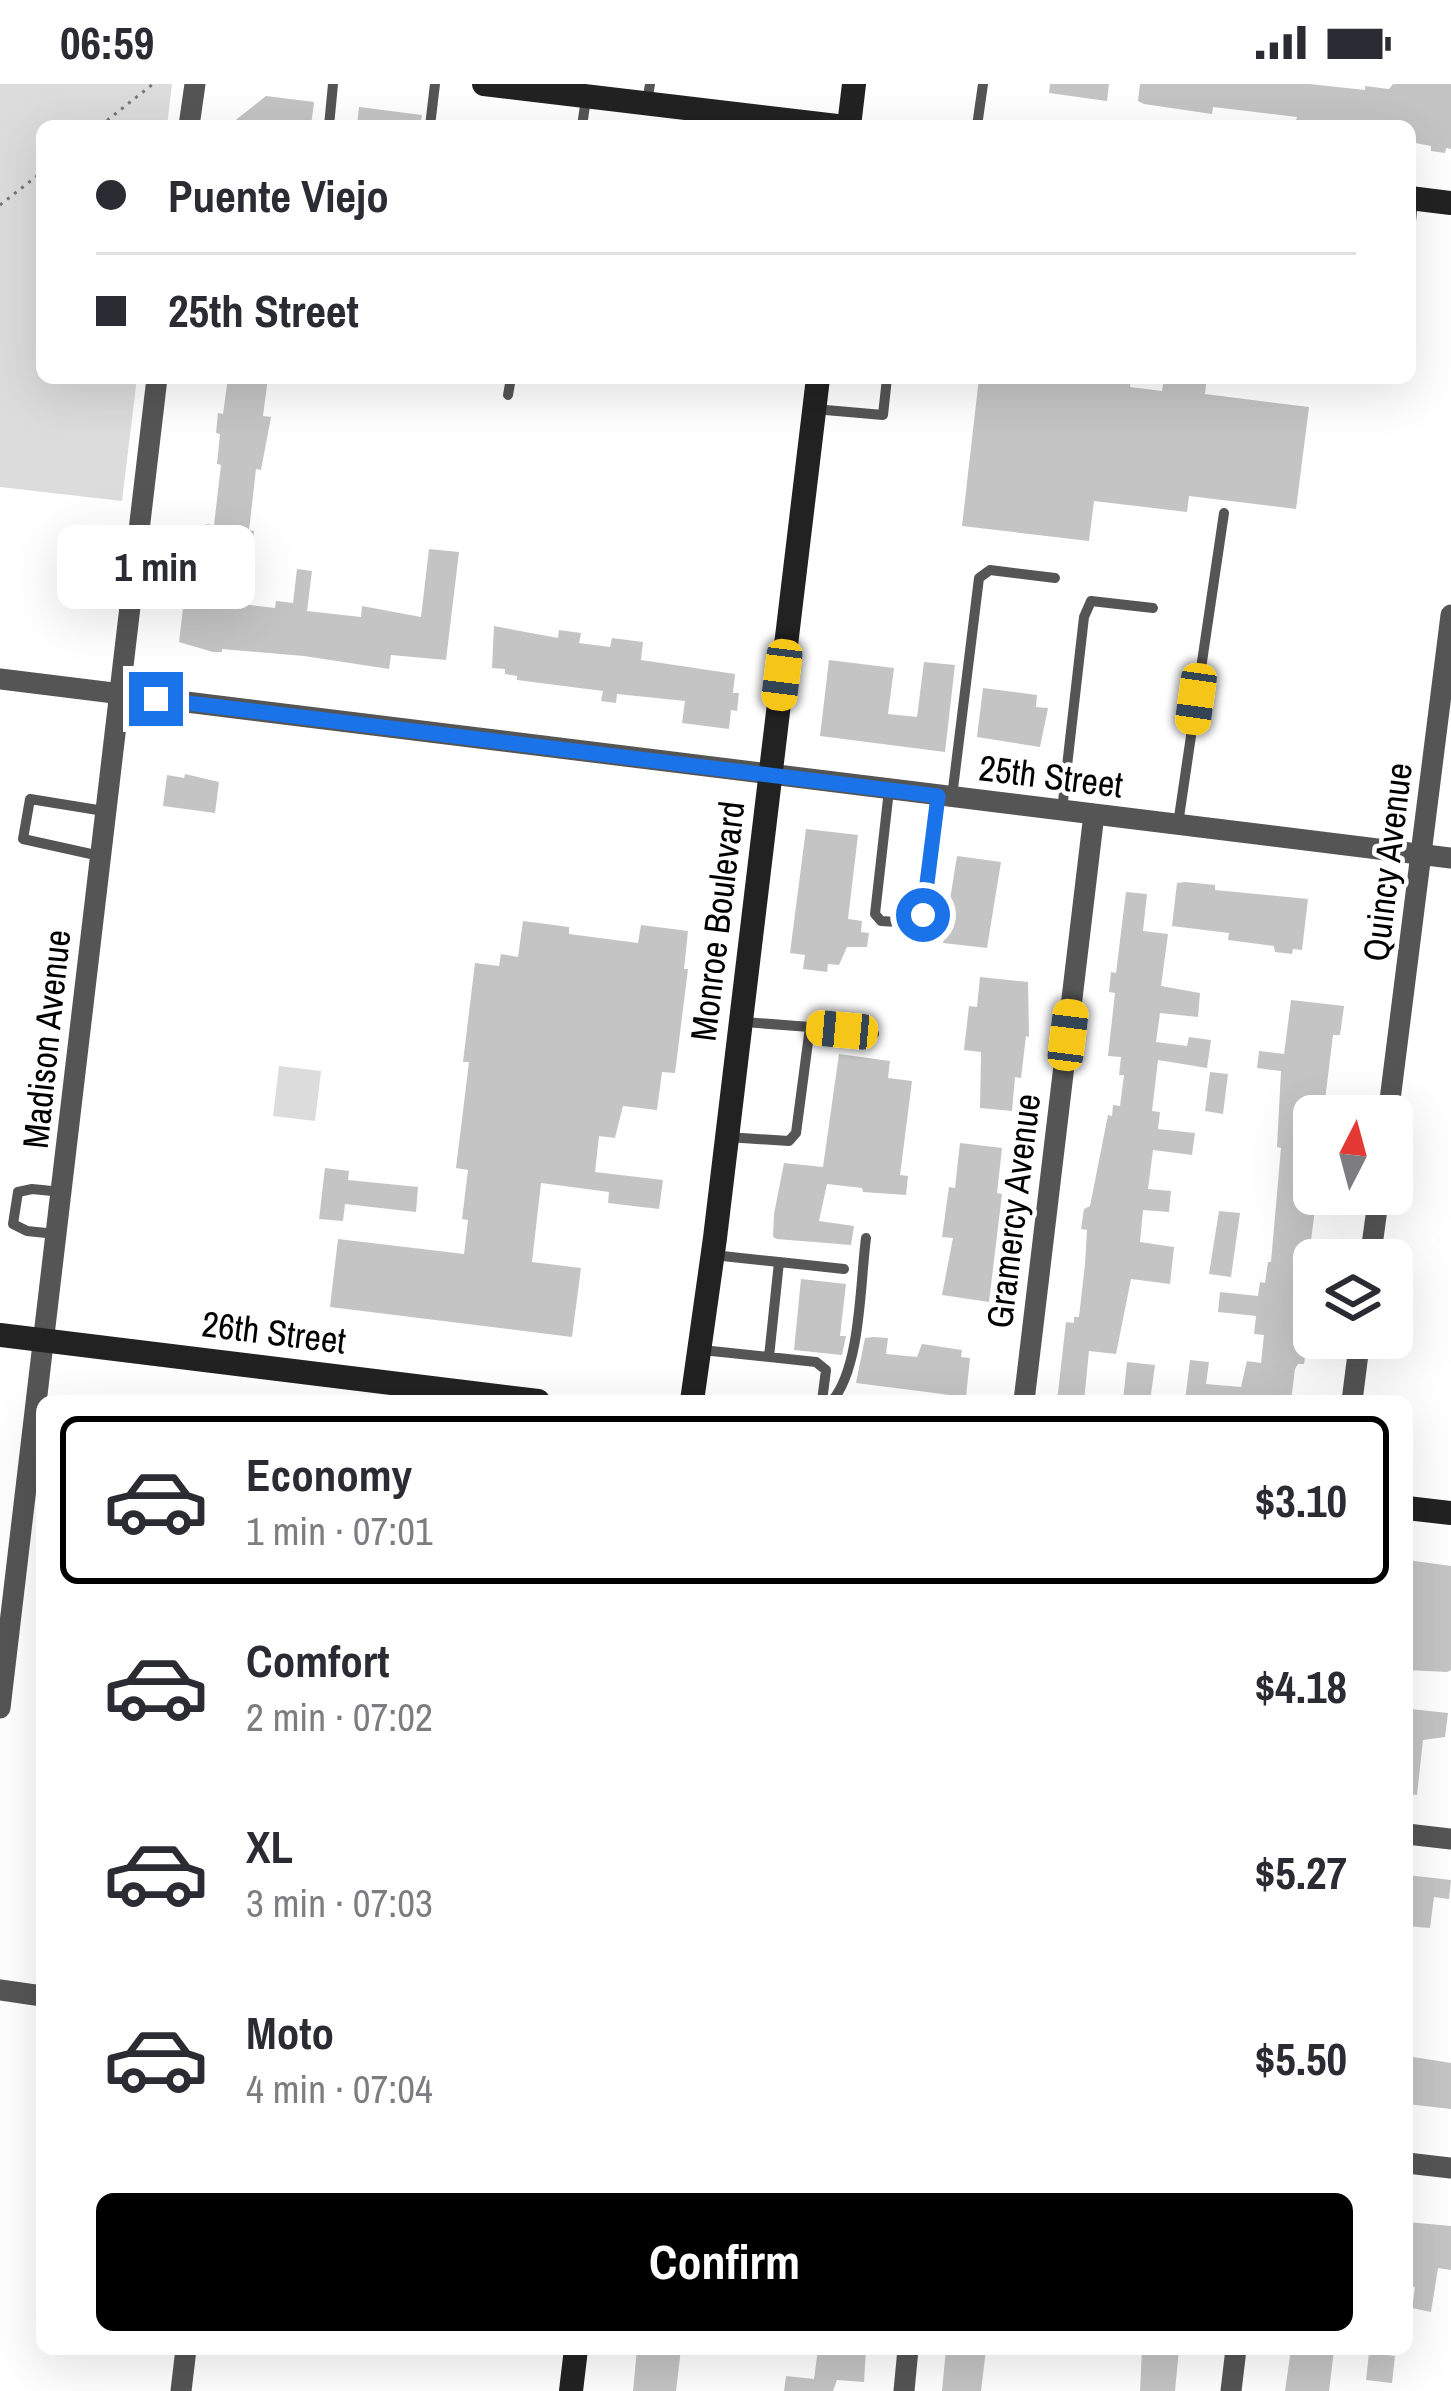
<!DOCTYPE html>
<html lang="en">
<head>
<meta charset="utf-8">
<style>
  :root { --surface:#fff; --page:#f2f2f3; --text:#2b2b33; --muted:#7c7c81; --line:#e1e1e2; --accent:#000 }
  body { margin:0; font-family:"Archivo Narrow",sans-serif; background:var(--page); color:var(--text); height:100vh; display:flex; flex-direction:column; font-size:45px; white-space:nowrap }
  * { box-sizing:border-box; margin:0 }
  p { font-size:39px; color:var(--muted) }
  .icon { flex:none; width:66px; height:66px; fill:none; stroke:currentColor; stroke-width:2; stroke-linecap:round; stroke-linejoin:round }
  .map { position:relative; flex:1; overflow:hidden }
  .details { position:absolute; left:36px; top:1311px; width:1377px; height:960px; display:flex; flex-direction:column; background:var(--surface); border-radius:18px; box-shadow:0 12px 48px #0002 }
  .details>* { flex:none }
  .hud { position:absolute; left:36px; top:36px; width:1380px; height:264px; border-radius:18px; box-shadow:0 12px 48px #0002; display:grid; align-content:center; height:264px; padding:0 60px; background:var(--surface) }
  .needle { width:78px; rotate:6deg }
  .fabs { position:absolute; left:1293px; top:1011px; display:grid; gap:24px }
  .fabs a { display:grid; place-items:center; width:120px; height:120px; border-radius:18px; background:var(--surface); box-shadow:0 12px 48px #0002; font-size:60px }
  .end { position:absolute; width:54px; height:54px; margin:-27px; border:15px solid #1a73e8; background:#fff; box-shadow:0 0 0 6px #fff }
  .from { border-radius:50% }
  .bubble { position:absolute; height:84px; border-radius:18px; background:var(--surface); box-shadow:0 12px 48px #0002; font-size:39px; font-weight:700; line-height:84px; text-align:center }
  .car { position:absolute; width:36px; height:72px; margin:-36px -18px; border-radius:15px; box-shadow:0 0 9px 3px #0007; background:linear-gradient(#f5c518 24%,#345 0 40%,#f5c518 0 76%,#345 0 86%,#f5c518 0) }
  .hud b { display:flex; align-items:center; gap:42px; height:114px; font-size:45px }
  .hud b+b { border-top:3px solid var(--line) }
  .hud i { width:30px; height:30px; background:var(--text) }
  ul { padding:21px 0 0; list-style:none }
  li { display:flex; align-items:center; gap:36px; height:168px; margin:0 24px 18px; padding:0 36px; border:6px solid transparent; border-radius:18px }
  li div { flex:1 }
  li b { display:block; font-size:45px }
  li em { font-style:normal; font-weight:700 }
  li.active { border-color:var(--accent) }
  li>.icon { width:108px; height:108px; stroke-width:1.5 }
  .primary-button { display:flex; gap:24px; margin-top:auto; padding:24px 60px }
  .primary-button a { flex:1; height:138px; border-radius:18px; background:var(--accent); color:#fff; font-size:48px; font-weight:700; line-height:138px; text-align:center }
  .status { display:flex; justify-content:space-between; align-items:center; height:84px; padding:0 60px; background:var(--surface); direction:ltr }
  .status svg { height:33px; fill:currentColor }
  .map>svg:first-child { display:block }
</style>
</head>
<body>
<div class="status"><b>06:59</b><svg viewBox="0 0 49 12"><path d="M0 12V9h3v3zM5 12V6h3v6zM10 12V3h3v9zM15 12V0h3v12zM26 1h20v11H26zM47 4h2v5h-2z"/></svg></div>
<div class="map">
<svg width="1451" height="2307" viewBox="0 0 1451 2307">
  <rect width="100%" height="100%" fill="#fff"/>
  <!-- green -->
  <path fill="#dcdcdc" d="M 0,0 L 172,0 L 167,42 L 42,42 L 42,294 L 137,294 L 122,417 L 0,403 Z
    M 279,982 L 321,987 L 315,1037 L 273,1032 Z"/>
  <!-- building -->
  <path fill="#c4c4c4" d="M 1050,0 L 1109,0 L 1107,17 L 1049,9 Z
    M 1140,0 L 1309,0 L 1365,6 L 1365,2 L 1389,5 L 1393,0 L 1451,0 L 1451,65 L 1446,64 L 1445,69 L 1431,67 L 1431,62 L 1410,58 L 1410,42 L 1329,42 L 1296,37 L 1297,33 L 1213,23 L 1212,30 L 1144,20 L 1138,17 Z
    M 266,12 L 314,18 L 311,42 L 228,42 Z
    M 359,23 L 422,31 L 420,42 L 357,42 Z
    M 228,294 L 268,294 L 263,332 L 271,333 L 261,386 L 256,385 L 249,446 L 254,447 L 252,468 L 246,467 L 244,486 L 230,484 L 226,518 L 275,524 L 276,517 L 293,519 L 297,485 L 312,487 L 307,527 L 361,533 L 362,522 L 421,533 L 429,465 L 459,468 L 446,576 L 391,571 L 389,585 L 304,572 L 222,565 L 222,568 L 213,568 L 179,558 L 187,491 L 214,493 L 218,464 L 203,462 L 206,440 L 214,441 L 221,381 L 217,380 L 220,350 L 216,349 L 218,329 L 223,330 Z
    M 979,294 L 1131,294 L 1130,303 L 1162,307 L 1164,295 L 1206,300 L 1205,310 L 1309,323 L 1296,425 L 1189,412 L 1187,428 L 1094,417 L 1089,457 L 962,442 Z
    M 494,542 L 558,554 L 559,546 L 581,549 L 579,559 L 610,563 L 612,554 L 643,558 L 641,576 L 735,590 L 733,609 L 739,609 L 737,627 L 731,626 L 729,645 L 682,639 L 685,617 L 617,610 L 616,619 L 601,617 L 603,607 L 517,596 L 517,592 L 505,590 L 505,585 L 492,584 Z
    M 829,576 L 894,584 L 888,630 L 917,633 L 924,578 L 955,581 L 945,668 L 820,652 Z
    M 983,604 L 1037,611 L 1036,623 L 1048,624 L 1040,663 L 977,653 Z
    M 185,690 L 219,698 L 215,729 L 163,722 L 167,691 L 184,694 Z
    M 806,745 L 858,751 L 848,835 L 862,837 L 861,848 L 869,849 L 867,863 L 847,863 L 839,881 L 828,880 L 827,888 L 803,885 L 805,871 L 790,869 Z
    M 957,772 L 1001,778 L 987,864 L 943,859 Z
    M 1185,798 L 1215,801 L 1215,806 L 1308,815 L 1302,866 L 1293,865 L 1292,870 L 1275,868 L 1274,862 L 1228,856 L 1229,849 L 1172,842 L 1177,799 Z
    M 1126,808 L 1147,810 L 1143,847 L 1168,850 L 1161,902 L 1200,909 L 1198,933 L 1160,929 L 1156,958 L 1187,962 L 1189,953 L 1211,956 L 1207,984 L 1158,976 L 1152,1027 L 1160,1028 L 1158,1045 L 1195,1049 L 1192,1071 L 1153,1066 L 1148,1105 L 1171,1107 L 1169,1128 L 1143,1126 L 1140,1158 L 1174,1163 L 1170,1200 L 1131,1195 L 1116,1270 L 1089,1267 L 1084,1317 L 1057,1317 L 1066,1238 L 1074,1239 L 1074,1233 L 1079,1233 L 1085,1180 L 1087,1146 L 1081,1145 L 1084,1125 L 1090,1122 L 1108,1031 L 1112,1032 L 1113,1021 L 1120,1022 L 1124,991 L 1119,991 L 1121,973 L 1108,972 L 1115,909 L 1109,908 L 1111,888 L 1116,889 Z
    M 523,837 L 569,843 L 569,850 L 638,859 L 641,841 L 688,847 L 684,885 L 688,885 L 675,989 L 662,988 L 657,1026 L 623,1022 L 615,1054 L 599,1052 L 595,1088 L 663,1096 L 659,1125 L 608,1119 L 609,1108 L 541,1099 L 532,1178 L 581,1184 L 572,1253 L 330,1223 L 338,1155 L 464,1170 L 468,1136 L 462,1135 L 468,1086 L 456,1084 L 469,978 L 463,978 L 475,879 L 499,882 L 501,870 L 518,873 Z
    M 980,893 L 1028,898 L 1029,953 L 1026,952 L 1021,994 L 1015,993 L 1012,1027 L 980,1024 L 981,968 L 964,966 L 969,922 L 977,923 Z
    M 1291,916 L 1344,922 L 1340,951 L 1333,951 L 1323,1032 L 1314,1032 L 1317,1110 L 1305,1203 L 1305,1232 L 1311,1232 L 1304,1280 L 1298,1280 L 1295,1285 L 1291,1317 L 1185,1317 L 1190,1276 L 1209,1278 L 1206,1300 L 1241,1303 L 1247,1277 L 1261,1279 L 1264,1251 L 1254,1250 L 1256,1232 L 1218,1228 L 1220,1208 L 1258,1212 L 1260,1198 L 1265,1199 L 1268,1178 L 1271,1178 L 1281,1064 L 1277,1063 L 1281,987 L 1257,984 L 1259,967 L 1284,970 Z
    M 839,970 L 890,977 L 888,994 L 912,997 L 900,1091 L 908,1092 L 906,1111 L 863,1108 L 862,1104 L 827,1100 L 819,1137 L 854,1142 L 851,1161 L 777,1155 L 773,1153 L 774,1130 L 784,1079 L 823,1083 Z
    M 1210,988 L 1228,990 L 1223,1030 L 1205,1027 Z
    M 960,1059 L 1002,1064 L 997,1109 L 1002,1110 L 989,1218 L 942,1211 L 953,1154 L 942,1153 L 949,1103 L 955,1104 Z
    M 325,1084 L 349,1087 L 348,1096 L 418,1103 L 416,1128 L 345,1120 L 343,1137 L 319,1135 Z
    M 1219,1127 L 1240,1129 L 1231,1193 L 1209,1190 Z
    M 801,1195 L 846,1200 L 840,1252 L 846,1252 L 842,1271 L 794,1266 Z
    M 873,1253 L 888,1254 L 886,1270 L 917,1273 L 922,1260 L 962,1266 L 961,1273 L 970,1274 L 966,1313 L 856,1299 L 865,1254 Z
    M 1127,1278 L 1155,1281 L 1150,1317 L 1123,1317 Z
    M 1407,1476 L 1451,1482 L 1451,1586 L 1447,1588 L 1407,1586 Z
    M 1410,1625 L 1448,1629 L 1445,1653 L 1423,1656 L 1417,1711 L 1407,1710 Z
    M 1407,1791 L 1451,1796 L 1449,1815 L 1434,1813 L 1430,1844 L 1407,1842 Z
    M 1413,1973 L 1451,1979 L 1451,2025 L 1407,2020 L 1407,1974 Z
    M 1407,2138 L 1451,2142 L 1451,2186 L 1438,2184 L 1431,2228 L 1412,2224 L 1415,2203 L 1407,2202 Z
    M 637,2265 L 681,2265 L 676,2307 L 633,2307 Z
    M 818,2265 L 866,2265 L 864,2298 L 837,2296 L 833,2307 L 784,2307 L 786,2292 L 814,2295 Z
    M 946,2265 L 986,2265 L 981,2307 L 942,2307 Z
    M 1142,2265 L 1179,2265 L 1175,2307 L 1140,2307 Z
    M 1291,2265 L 1334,2266 L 1329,2307 L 1285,2307 Z
    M 1369,2269 L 1395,2272 L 1392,2299 L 1366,2296 Z"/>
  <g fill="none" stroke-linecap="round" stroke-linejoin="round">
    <!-- path -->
    <path stroke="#777" stroke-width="3" stroke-dasharray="3 6" stroke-linecap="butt" d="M 100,42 L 153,0
      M 0,121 L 42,88"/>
    <!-- lane -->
    <path stroke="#555" stroke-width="10" d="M 647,18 L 650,0
      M 329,42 L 333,0
      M 430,42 L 435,0
      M 582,42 L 586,15
      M 977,42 L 983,0
      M 1410,148 L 1413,117
      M 508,311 L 511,294
      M 814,325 L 883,331 L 887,294
      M 889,706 L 875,830 L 881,837 L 915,839 L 923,831 L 938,712
      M 952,713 L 979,494 L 990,486 L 1055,494
      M 1062,726 L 1084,533 L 1091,517 L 1153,524
      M 1178,740 L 1224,429
      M 100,772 L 23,755 L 30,715 L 104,727
      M 744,938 L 810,943
      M 727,1053 L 789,1057 L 796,1049 L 810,943 L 874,950
      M 56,1150 L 27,1147 L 13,1140 L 18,1108 L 32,1105 L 62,1108
      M 713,1171 L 779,1178 L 769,1273
      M 779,1178 L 844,1185
      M 702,1266 L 816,1278 L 826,1286 L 822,1317
      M 832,1317 C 861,1283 860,1199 866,1154"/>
    <!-- street -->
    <path stroke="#555" stroke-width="21" d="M 189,42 L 195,0
      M 0,595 L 1451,774
      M 1388,1032 L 1451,531
      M 1370,1176 L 1379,1110
      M 1024,1317 L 1094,730
      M 1352,1317 L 1360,1254
      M 0,1624 L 157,294
      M 1407,1750 L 1451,1755
      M 0,1906 L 42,1912
      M 1407,2079 L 1451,2084
      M 181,2307 L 186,2265
      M 904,2307 L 908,2265
      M 1231,2307 L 1236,2265"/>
    <!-- secondary -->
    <path stroke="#222" stroke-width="24" d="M 484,0 L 837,42
      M 849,42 L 854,0
      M 1410,114 L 1451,119
      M 0,1251 L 538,1317
      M 692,1317 L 715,1154 L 818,294
      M 1407,1424 L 1451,1429
      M 571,2307 L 576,2265"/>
  </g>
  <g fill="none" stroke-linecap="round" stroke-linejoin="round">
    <!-- route -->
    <path stroke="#1a73e8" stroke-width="15" d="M 156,615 L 938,712 L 923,831"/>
  </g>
  <g text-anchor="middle" stroke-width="9" stroke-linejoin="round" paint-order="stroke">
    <!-- street labels -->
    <g font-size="36" fill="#000" stroke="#fff">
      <text transform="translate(1051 692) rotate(7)" y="13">25th Street</text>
      <text transform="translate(1387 778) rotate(-83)" y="13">Quincy Avenue</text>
      <text transform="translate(717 837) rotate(-83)" y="13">Monroe Boulevard</text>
      <text transform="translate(46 955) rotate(-84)" y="13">Madison Avenue</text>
      <text transform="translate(1013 1127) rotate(-83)" y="13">Gramercy Avenue</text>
      <text transform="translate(274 1248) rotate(7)" y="13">26th Street</text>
    </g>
  </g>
</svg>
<div class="fabs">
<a><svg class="needle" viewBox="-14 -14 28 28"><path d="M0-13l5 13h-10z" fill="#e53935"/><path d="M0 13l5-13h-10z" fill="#7c7c81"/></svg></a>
<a><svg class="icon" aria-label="layers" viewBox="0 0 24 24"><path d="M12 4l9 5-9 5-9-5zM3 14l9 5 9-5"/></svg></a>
</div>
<i class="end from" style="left:923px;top:831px"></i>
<i class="end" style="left:156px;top:615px"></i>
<div class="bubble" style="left:57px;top:441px;width:198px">1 min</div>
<i class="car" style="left:782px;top:591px;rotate:187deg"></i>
<i class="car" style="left:1196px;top:615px;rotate:188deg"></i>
<i class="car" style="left:842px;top:946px;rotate:275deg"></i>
<i class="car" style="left:1068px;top:951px;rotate:7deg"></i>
<div class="hud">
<b><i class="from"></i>Puente Viejo</b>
<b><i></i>25th Street</b>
</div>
<section class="details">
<ul>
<li class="active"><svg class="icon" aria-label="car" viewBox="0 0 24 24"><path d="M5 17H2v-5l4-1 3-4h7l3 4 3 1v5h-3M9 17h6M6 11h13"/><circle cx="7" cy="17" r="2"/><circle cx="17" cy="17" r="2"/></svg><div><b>Economy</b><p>1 min · 07:01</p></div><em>$3.10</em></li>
<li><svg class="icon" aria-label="car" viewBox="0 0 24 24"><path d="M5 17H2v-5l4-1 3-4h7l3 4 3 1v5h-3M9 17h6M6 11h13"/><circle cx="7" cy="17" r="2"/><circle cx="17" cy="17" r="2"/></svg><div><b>Comfort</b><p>2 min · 07:02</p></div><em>$4.18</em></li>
<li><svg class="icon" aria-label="car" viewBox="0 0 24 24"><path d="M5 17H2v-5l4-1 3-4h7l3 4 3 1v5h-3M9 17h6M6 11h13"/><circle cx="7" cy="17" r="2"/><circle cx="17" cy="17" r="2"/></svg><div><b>XL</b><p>3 min · 07:03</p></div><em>$5.27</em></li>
<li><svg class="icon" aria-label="car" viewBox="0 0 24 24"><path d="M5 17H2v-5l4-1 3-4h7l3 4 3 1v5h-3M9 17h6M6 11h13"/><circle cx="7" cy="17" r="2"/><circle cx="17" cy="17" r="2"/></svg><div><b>Moto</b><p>4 min · 07:04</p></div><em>$5.50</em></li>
</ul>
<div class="primary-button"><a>Confirm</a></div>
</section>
</div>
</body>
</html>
